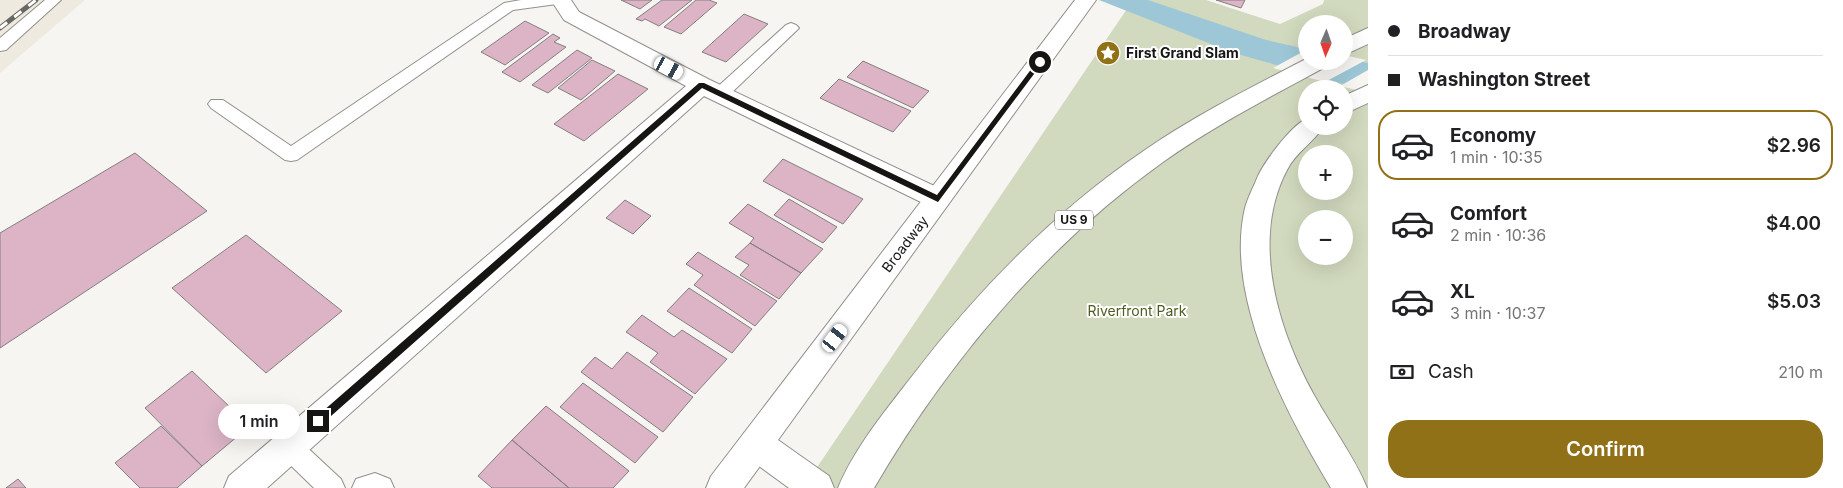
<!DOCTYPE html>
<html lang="en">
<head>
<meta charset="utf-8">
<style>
  :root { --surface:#fff; --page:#f2f2f2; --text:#202124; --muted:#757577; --line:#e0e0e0; --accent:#907117 }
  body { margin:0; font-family:Inter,sans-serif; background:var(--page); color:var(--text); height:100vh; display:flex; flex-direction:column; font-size:19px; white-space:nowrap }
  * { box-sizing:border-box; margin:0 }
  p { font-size:16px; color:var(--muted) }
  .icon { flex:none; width:28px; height:28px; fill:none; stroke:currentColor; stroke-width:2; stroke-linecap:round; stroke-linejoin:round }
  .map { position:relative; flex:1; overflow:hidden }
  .sheet { display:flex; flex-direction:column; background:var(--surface); width:475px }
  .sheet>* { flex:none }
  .guide { display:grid; align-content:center; height:110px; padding:0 20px; background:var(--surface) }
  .needle { width:32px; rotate:182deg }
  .buttons { position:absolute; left:1298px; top:15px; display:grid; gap:10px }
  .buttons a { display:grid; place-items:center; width:55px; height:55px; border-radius:50%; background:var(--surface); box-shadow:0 5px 20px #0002; font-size:25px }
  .end { position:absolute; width:22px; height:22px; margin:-11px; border:6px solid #161514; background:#fff; box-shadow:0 0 0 2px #fff }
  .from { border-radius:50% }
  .bubble { position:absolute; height:35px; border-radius:18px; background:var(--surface); box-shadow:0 5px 20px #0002; font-size:16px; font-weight:600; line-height:35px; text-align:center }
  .car { position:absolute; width:15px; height:30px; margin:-15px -8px; border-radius:6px; box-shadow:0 0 4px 1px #0007; background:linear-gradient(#fff 24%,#345 0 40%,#fff 0 76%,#345 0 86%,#fff 0) }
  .guide b { display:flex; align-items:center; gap:18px; height:48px; font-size:19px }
  .guide b+b { border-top:1px solid var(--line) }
  .guide i { width:12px; height:12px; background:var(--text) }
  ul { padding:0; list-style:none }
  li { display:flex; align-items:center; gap:15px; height:70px; margin:0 10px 8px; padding:0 10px; border:2px solid transparent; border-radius:20px }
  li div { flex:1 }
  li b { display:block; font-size:19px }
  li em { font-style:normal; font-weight:600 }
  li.selected { border-color:var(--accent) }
  li>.icon { width:45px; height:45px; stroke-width:1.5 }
  .pay { display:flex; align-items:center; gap:12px; height:55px; padding:0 20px; font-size:19px }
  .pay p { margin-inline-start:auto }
  .action { display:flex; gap:10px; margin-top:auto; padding:10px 20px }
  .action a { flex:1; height:58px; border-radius:20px; background:var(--accent); color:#fff; font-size:20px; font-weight:600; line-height:58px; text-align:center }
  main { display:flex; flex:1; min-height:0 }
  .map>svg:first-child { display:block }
</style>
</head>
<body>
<main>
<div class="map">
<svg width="1368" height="488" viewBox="0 0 1368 488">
  <rect width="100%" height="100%" fill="#f7f5f1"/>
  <!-- built -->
  <path fill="#efeadf" d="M 0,0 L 85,0 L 0,73 Z"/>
  <!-- green -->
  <path fill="#d1d9be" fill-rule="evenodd" d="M 1133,0 L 1206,0 L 1280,24 L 1323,4 L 1324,0 L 1368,0 L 1368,488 L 803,488 ZM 1306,24 L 1344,24 L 1344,61 L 1306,61 ZM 1306,89 L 1344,89 L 1344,126 L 1306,126 ZM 1306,154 L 1344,154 L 1344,191 L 1306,191 ZM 1306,219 L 1344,219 L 1344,256 L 1306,256 Z"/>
  <!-- water -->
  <path fill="#9dc7d7" d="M 1099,0 L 1148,0 L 1266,40 L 1306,49 L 1306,61 L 1344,61 L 1344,58 L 1368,63 L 1368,91 L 1234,53 Z"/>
  <!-- pier -->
  <path fill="#f7f5f1" d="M 1306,50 L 1306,61 L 1344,61 L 1344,55 L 1366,60 L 1325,82 L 1273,68 Z
    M 1368,70 L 1368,93 L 1340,86 Z"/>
  <!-- building -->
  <path fill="#dcb4c5" stroke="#837f80" d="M 621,0 L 652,0 L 640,9 Z
    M 662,0 L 692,0 L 659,26 L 645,19 L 642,21 L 636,19 Z
    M 696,0 L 709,0 L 717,3 L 681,34 L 664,27 Z
    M 1216,0 L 1245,0 L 1241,8 Z
    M 744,14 L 768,24 L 726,62 L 702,52 Z
    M 525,21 L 549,33 L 505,65 L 481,52 Z
    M 553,34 L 560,38 L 554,42 L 566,47 L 520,82 L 502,72 Z
    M 577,50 L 592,58 L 548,93 L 532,85 Z
    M 592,60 L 615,71 L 581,100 L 558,88 Z
    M 863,61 L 929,91 L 913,108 L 847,77 Z
    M 618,74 L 648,89 L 584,141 L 554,124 Z
    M 839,79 L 911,111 L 893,132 L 820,98 Z
    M 135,153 L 207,211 L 0,348 L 0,233 Z
    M 783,159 L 863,199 L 843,224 L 763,181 Z
    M 789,199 L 837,227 L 823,243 L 774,215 Z
    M 625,200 L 651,216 L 633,234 L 606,218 Z
    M 748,204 L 823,249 L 801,273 L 750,243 L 754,238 L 729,223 Z
    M 246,235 L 342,311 L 266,373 L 172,288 Z
    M 750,243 L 801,273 L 779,299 L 740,275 L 749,265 L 735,257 Z
    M 698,252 L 777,301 L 755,326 L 694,285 L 703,275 L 686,264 Z
    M 689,288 L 752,329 L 732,353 L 667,311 Z
    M 642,315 L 674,337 L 682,330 L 727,359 L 695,394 L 650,362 L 658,353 L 626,332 Z
    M 627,352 L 693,397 L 663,432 L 581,372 L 595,357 L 612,369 Z
    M 192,371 L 250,426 L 202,466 L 145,408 Z
    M 583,383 L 658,437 L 635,463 L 560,407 Z
    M 546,406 L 629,471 L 613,488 L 569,488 L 512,440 Z
    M 161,426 L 202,466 L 177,488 L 140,488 L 115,463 Z
    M 512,440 L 569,488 L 492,488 L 478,476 Z
    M 18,479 L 26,488 L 6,488 Z"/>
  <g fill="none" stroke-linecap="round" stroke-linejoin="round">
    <!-- service casing -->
    <g stroke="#92908d" stroke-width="2">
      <path id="service" d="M 45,0 L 61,0 L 6,50 L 0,51 L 0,38 Z
        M 521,0 L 564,0 L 557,4 L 513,10 L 297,160 L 291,161 L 285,160 L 211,108 L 208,104 L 211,100 L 223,100 L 291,146 L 504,3 Z
        M 791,23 L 796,25 L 799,28 L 796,31 L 726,98 L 714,98 L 712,94 L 714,90 L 786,25 Z
        M 289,435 L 298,439 L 341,479 L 345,488 L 314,488 L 280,455 L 277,447 L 280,439 Z
        M 375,473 L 390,479 L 394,488 L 352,488 L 356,479 Z"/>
    </g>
    <!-- minor casing -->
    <g stroke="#92908d" stroke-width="2">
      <path id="minor" d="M 551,0 L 571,0 L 579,12 L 710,80 L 947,192 L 951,199 L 947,206 L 938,209 L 929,206 L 704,96 L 267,488 L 224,488 L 229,476 L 686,86 L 564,20 Z"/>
    </g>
    <!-- tertiary casing -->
    <g stroke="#92908d" stroke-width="2">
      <path id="tertiary" d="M 756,428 L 768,433 L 773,444 L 768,455 L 744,488 L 706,488 L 711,476 L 744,433 Z"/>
    </g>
    <!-- primary casing -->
    <g stroke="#92908d" stroke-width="2">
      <path id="primary" d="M 1075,0 L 1096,0 L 778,440 L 829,476 L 834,488 L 789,488 L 744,455 L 739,444 L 744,433 Z
        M 1368,28 L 1368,44 L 1344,55 L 1344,39 Z
        M 1306,59 L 1306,61 L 1330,61 L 1327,66 C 1272,96 1215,125 1163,162 C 1045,246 947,363 874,488 L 838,488 C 855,447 886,410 913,375 C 979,289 1055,211 1145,150 C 1196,115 1252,87 1306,59 Z
        M 1368,85 L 1368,103 L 1344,114 L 1344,96 Z
        M 1306,119 L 1306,126 L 1324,126 C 1314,142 1295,153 1287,170 C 1250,240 1278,330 1314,395 C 1331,426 1354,456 1367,488 L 1331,488 C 1286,413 1224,297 1245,208 C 1248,197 1254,186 1258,176 C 1265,161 1291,126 1306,119 Z"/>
    </g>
    <!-- service -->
    <use href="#service" fill="#fff" fill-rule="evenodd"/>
    <!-- minor -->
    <use href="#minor" fill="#fff" fill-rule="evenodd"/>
    <!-- tertiary -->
    <use href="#tertiary" fill="#fff" fill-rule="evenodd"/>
    <!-- primary -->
    <use href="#primary" fill="#fff" fill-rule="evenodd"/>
    <!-- rail casing -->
    <g stroke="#696865" stroke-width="5">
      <path id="rail" d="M 0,28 L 36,0"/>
    </g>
    <!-- rail -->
    <use href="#rail" stroke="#fff" stroke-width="3" stroke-dasharray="9" stroke-linecap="butt"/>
  </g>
  <!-- route -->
  <path fill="#161514" d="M 1038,60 L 1043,62 L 938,202 L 702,88 L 322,424 L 315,424 L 315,418 L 699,83 L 704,83 L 937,195 Z"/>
  <!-- icons -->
  <defs>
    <g id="sight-disc" transform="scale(1.25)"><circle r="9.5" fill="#907117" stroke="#fff"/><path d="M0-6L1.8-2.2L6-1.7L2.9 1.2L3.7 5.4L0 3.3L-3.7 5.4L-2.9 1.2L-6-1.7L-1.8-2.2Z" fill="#fff"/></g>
  </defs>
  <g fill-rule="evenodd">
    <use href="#sight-disc" x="1108" y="53"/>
  </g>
  <g text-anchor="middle" stroke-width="4" stroke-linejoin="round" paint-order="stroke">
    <!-- shield labels -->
    <rect fill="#fff" stroke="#5c5b5a" stroke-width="1" x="1055" y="210.5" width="38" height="19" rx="4"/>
    <g font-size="12" font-weight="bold" fill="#161514">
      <text x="1074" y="224">US 9</text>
    </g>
    <!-- poi labels -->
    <g font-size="14" font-weight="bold" fill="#161514" stroke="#fff" text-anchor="start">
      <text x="1126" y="58">First Grand Slam</text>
    </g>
    <!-- street labels -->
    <g font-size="14" fill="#161514" stroke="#fff">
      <text transform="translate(905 244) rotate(-53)" y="5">Broadway</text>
    </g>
    <!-- park labels -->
    <g font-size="14" fill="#505b23" stroke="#fff">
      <text x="1137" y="316">Riverfront Park</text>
    </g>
  </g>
</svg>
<div class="buttons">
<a><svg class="needle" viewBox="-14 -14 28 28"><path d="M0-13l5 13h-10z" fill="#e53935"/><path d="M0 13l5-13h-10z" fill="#757577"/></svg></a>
<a><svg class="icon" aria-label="locate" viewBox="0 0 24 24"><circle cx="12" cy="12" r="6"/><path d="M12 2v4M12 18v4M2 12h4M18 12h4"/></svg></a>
<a>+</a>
<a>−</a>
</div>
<i class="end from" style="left:1040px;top:62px"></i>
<i class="end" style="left:318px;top:421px"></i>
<div class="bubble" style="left:218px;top:404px;width:82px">1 min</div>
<i class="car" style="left:669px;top:68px;rotate:118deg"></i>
<i class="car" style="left:835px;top:338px;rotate:37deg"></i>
</div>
<section class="sheet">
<div class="guide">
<b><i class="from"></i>Broadway</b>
<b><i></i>Washington Street</b>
</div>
<ul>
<li class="selected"><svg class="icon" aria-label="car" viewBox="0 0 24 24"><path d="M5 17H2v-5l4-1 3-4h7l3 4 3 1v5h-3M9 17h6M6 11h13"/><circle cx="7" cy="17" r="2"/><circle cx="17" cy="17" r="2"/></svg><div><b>Economy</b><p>1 min · 10:35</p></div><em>$2.96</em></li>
<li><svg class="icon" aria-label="car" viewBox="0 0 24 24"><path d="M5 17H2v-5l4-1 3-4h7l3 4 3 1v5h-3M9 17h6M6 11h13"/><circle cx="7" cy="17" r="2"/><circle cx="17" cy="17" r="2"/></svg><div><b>Comfort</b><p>2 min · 10:36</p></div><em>$4.00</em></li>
<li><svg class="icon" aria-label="car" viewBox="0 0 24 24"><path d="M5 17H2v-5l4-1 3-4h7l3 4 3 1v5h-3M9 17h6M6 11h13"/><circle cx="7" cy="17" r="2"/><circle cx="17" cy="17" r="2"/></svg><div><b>XL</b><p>3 min · 10:37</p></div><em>$5.03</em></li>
</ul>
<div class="pay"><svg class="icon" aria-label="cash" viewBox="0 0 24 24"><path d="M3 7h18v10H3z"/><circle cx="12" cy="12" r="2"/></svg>Cash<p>210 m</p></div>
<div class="action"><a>Confirm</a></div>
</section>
</main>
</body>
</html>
